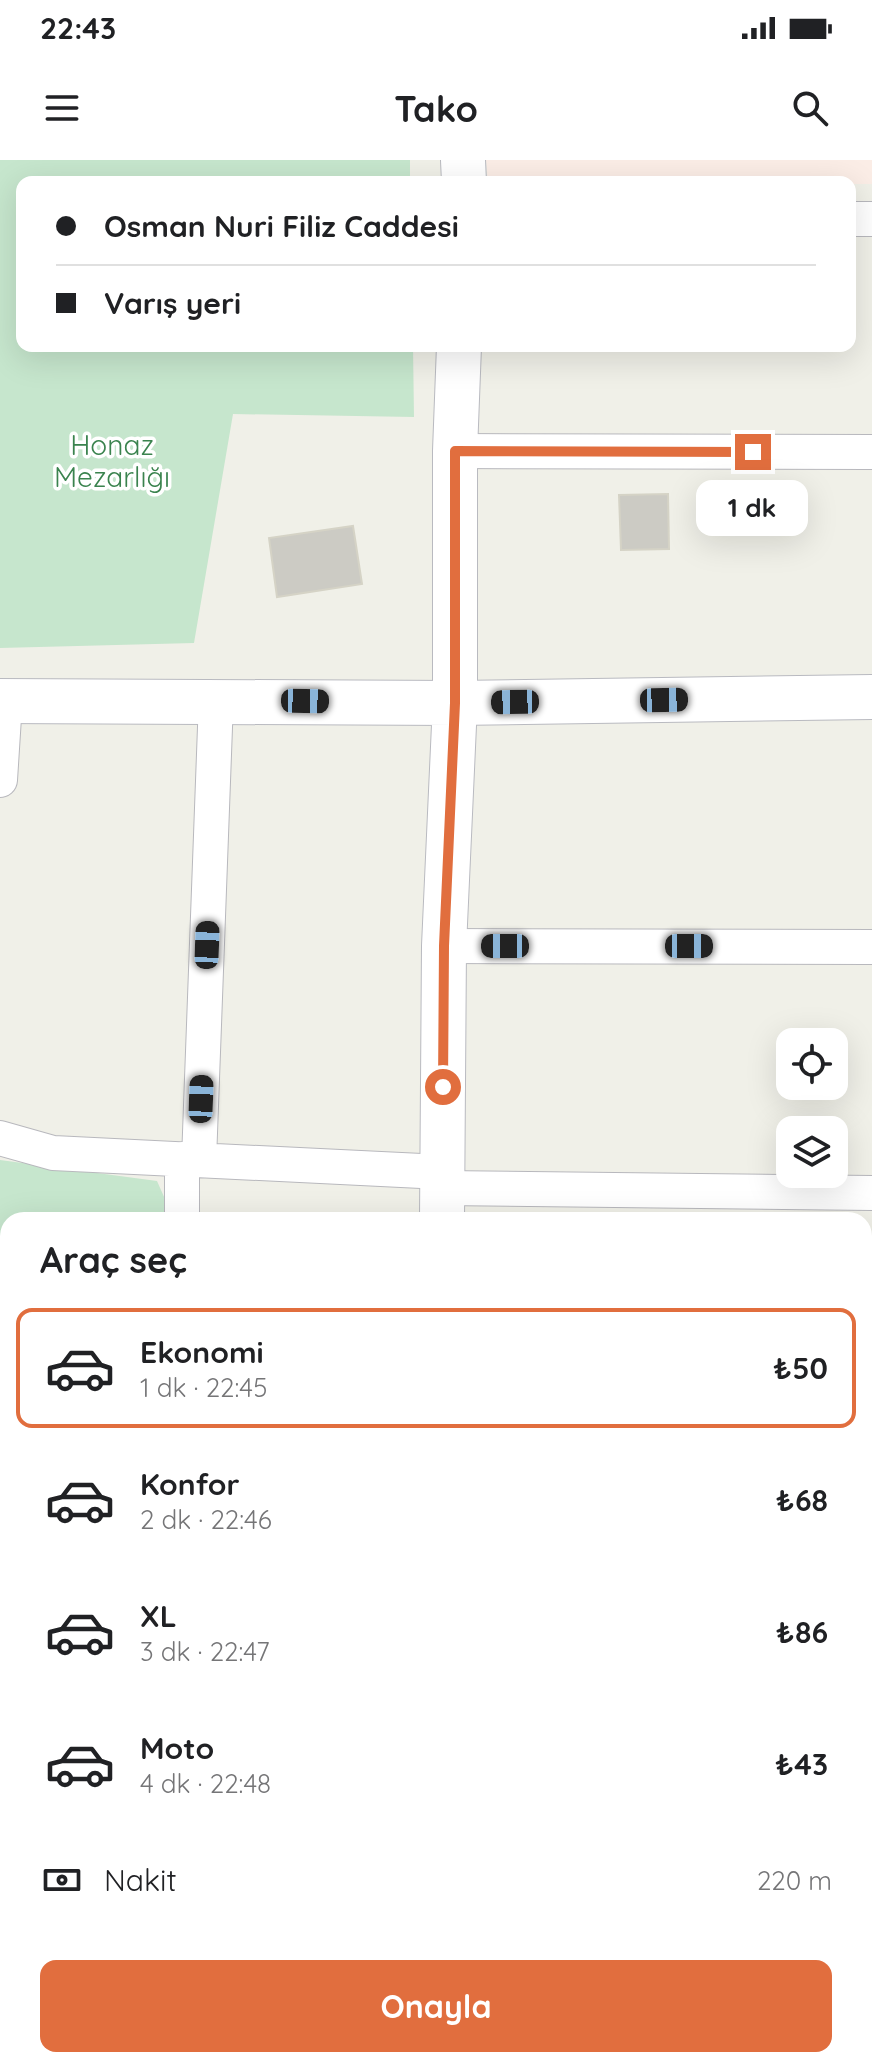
<!DOCTYPE html>
<html lang="tr">
<head>
<meta charset="utf-8">
<style>
  :root { --surface:#fff; --page:#f2f2f2; --text:#202124; --muted:#757577; --line:#e0e0e0; --accent:#e16e3e }
  body { margin:0; font-family:Quicksand,sans-serif; background:var(--page); color:var(--text); height:100vh; display:flex; flex-direction:column; font-size:30px; white-space:nowrap }
  * { box-sizing:border-box; margin:0 }
  p { font-size:26px; color:var(--muted) }
  .icon { flex:none; width:44px; height:44px; fill:none; stroke:currentColor; stroke-width:2; stroke-linecap:round; stroke-linejoin:round }
  .map { position:relative; flex:1; overflow:hidden }
  .panel { position:absolute; left:0px; top:1052px; width:872px; height:856px; display:flex; flex-direction:column; background:var(--surface); border-radius:24px 24px 0 0; box-shadow:0 8px 32px #0002 }
  .panel>* { flex:none }
  .guide { position:absolute; left:16px; top:16px; width:840px; height:176px; border-radius:16px; box-shadow:0 8px 32px #0002; display:grid; align-content:center; height:176px; padding:0 40px; background:var(--surface) }
  .controls { position:absolute; left:776px; top:868px; display:grid; gap:16px }
  .controls a { display:grid; place-items:center; width:72px; height:72px; border-radius:16px; background:var(--surface); box-shadow:0 8px 32px #0002; font-size:40px }
  .end { position:absolute; width:36px; height:36px; margin:-18px; border:10px solid #e16e3e; background:#fff; box-shadow:0 0 0 4px #fff }
  .from { border-radius:50% }
  .bubble { position:absolute; height:56px; border-radius:16px; background:var(--surface); box-shadow:0 8px 32px #0002; font-size:26px; font-weight:700; line-height:56px; text-align:center }
  .car { position:absolute; width:24px; height:48px; margin:-24px -12px; border-radius:10px; box-shadow:0 0 6px 2px #0007; background:linear-gradient(#222 24%,#8ab4d8 0 40%,#222 0 76%,#8ab4d8 0 86%,#222 0) }
  .guide b { display:flex; align-items:center; gap:28px; height:76px; font-size:30px }
  .guide b+b { border-top:2px solid var(--line) }
  .guide i { width:20px; height:20px; background:var(--text) }
  ul { padding:0; list-style:none }
  li { display:flex; align-items:center; gap:24px; height:120px; margin:0 16px 12px; padding:0 24px; border:4px solid transparent; border-radius:16px }
  li div { flex:1 }
  li b { display:block; font-size:30px }
  li em { font-style:normal; font-weight:700 }
  li.on { border-color:var(--accent) }
  li>.icon { width:72px; height:72px; stroke-width:1.5 }
  h2 { padding:0 40px; font-size:36px; line-height:96px }
  .pay { display:flex; align-items:center; gap:20px; height:88px; padding:0 40px; font-size:30px }
  .pay p { margin-inline-start:auto }
  .action { display:flex; gap:16px; margin-top:auto; padding:16px 40px }
  .action a { flex:1; height:92px; border-radius:16px; background:var(--accent); color:#fff; font-size:32px; font-weight:700; line-height:92px; text-align:center }
  .status { display:flex; justify-content:space-between; align-items:center; height:56px; padding:0 40px; background:var(--surface); direction:ltr }
  .status svg { height:22px; fill:currentColor }
  header { display:flex; justify-content:space-between; align-items:center; height:104px; padding:0 40px; background:var(--surface); font-size:36px; font-weight:700 }
  .map>svg:first-child { display:block }
</style>
</head>
<body>
<div class="status"><b>22:43</b><svg viewBox="0 0 49 12"><path d="M0 12V9h3v3zM5 12V6h3v6zM10 12V3h3v9zM15 12V0h3v12zM26 1h20v11H26zM47 4h2v5h-2z"/></svg></div>
<header><svg class="icon" aria-label="menu" viewBox="0 0 24 24"><path d="M4 6h16M4 12h16M4 18h16"/></svg>Tako<svg class="icon" aria-label="search" viewBox="0 0 24 24"><circle cx="10" cy="10" r="6"/><path d="M15 15l6 6"/></svg></header>
<div class="map">
<svg width="872" height="1908" viewBox="0 0 872 1908">
  <rect width="100%" height="100%" fill="#f0f0e8"/>
  <!-- medical -->
  <path fill="#fbede6" d="M 486,0 L 872,0 L 872,24 L 850,24 L 850,22 L 488,22 Z"/>
  <!-- green -->
  <path fill="#c6e6cd" d="M 0,0 L 410,0 L 410,22 L 22,22 L 22,186 L 413,186 L 414,257 L 233,254 L 194,483 L 0,488 Z
    M 0,1000 L 157,1021 L 165,1039 L 165,1060 L 8,1060 L 8,1160 L 0,1155 Z"/>
  <!-- building -->
  <path fill="#cccbc4" stroke="#d5d3c6" stroke-width="2" d="M 668,334 L 669,389 L 621,390 L 619,335 Z
    M 353,366 L 362,424 L 277,437 L 269,378 Z"/>
  <g fill="none" stroke-linecap="round" stroke-linejoin="round">
    <!-- street casing -->
    <g stroke="#b8b8bd" stroke-width="36">
      <path id="street" d="M 850,59 L 872,59
        M 455,291 L 872,292
        M 0,620 L 5,541
        M 444,786 L 872,787
        M 0,978 L 53,993 L 442,1012
        M 182,999 L 182,1060
        M 199,1000 L 216,540
        M 442,1028 L 872,1033
        M 0,1185 L 8,1191
        M 864,1271 L 872,1271
        M 0,1487 L 8,1476
        M 864,1502 L 872,1503
        M 864,1671 L 872,1679
        M 0,1822 L 8,1828
        M 117,1900 L 130,1908
        M 417,1908 L 420,1900"/>
    </g>
    <!-- secondary casing -->
    <g stroke="#b9bac0" stroke-width="46">
      <path id="secondary" d="M 463,0 L 464,22
        M 0,541 L 455,543 L 872,537
        M 442,1060 L 444,786 L 455,543 L 455,291 L 459,186
        M 864,1893 L 872,1898
        M 814,1900 L 825,1908"/>
    </g>
    <!-- street -->
    <use href="#street" stroke="#fff" stroke-width="34"/>
    <!-- secondary -->
    <use href="#secondary" stroke="#fff" stroke-width="44"/>
  </g>
  <g fill="none" stroke-linecap="round" stroke-linejoin="round">
    <!-- route -->
    <path stroke="#e16e3e" stroke-width="10" d="M 443,927 L 444,786 L 455,543 L 455,291 L 753,292"/>
  </g>
  <g text-anchor="middle" stroke-width="7" stroke-linejoin="round" paint-order="stroke">
    <!-- park labels -->
    <g font-size="28" fill="#3a834e" stroke="#fff">
      <text x="112" y="295">Honaz<tspan x="112" dy="32">Mezarlığı</tspan></text>
    </g>
  </g>
</svg>
<div class="controls">
<a><svg class="icon" aria-label="locate" viewBox="0 0 24 24"><circle cx="12" cy="12" r="6"/><path d="M12 2v4M12 18v4M2 12h4M18 12h4"/></svg></a>
<a><svg class="icon" aria-label="layers" viewBox="0 0 24 24"><path d="M12 4l9 5-9 5-9-5zM3 14l9 5 9-5"/></svg></a>
</div>
<i class="end from" style="left:443px;top:927px"></i>
<i class="end" style="left:753px;top:292px"></i>
<div class="bubble" style="left:696px;top:320px;width:112px">1 dk</div>
<i class="car" style="left:664px;top:540px;rotate:89deg"></i>
<i class="car" style="left:305px;top:541px;rotate:91deg"></i>
<i class="car" style="left:515px;top:542px;rotate:269deg"></i>
<i class="car" style="left:207px;top:785px;rotate:2deg"></i>
<i class="car" style="left:505px;top:786px;rotate:270deg"></i>
<i class="car" style="left:689px;top:786px;rotate:90deg"></i>
<i class="car" style="left:201px;top:939px;rotate:2deg"></i>
<div class="guide">
<b><i class="from"></i>Osman Nuri Filiz Caddesi</b>
<b><i></i>Varış yeri</b>
</div>
<section class="panel">
<h2>Araç seç</h2>
<ul>
<li class="on"><svg class="icon" aria-label="car" viewBox="0 0 24 24"><path d="M5 17H2v-5l4-1 3-4h7l3 4 3 1v5h-3M9 17h6M6 11h13"/><circle cx="7" cy="17" r="2"/><circle cx="17" cy="17" r="2"/></svg><div><b>Ekonomi</b><p>1 dk · 22:45</p></div><em>₺50</em></li>
<li><svg class="icon" aria-label="car" viewBox="0 0 24 24"><path d="M5 17H2v-5l4-1 3-4h7l3 4 3 1v5h-3M9 17h6M6 11h13"/><circle cx="7" cy="17" r="2"/><circle cx="17" cy="17" r="2"/></svg><div><b>Konfor</b><p>2 dk · 22:46</p></div><em>₺68</em></li>
<li><svg class="icon" aria-label="car" viewBox="0 0 24 24"><path d="M5 17H2v-5l4-1 3-4h7l3 4 3 1v5h-3M9 17h6M6 11h13"/><circle cx="7" cy="17" r="2"/><circle cx="17" cy="17" r="2"/></svg><div><b>XL</b><p>3 dk · 22:47</p></div><em>₺86</em></li>
<li><svg class="icon" aria-label="car" viewBox="0 0 24 24"><path d="M5 17H2v-5l4-1 3-4h7l3 4 3 1v5h-3M9 17h6M6 11h13"/><circle cx="7" cy="17" r="2"/><circle cx="17" cy="17" r="2"/></svg><div><b>Moto</b><p>4 dk · 22:48</p></div><em>₺43</em></li>
</ul>
<div class="pay"><svg class="icon" aria-label="cash" viewBox="0 0 24 24"><path d="M3 7h18v10H3z"/><circle cx="12" cy="12" r="2"/></svg>Nakit<p>220 m</p></div>
<div class="action"><a>Onayla</a></div>
</section>
</div>
</body>
</html>
